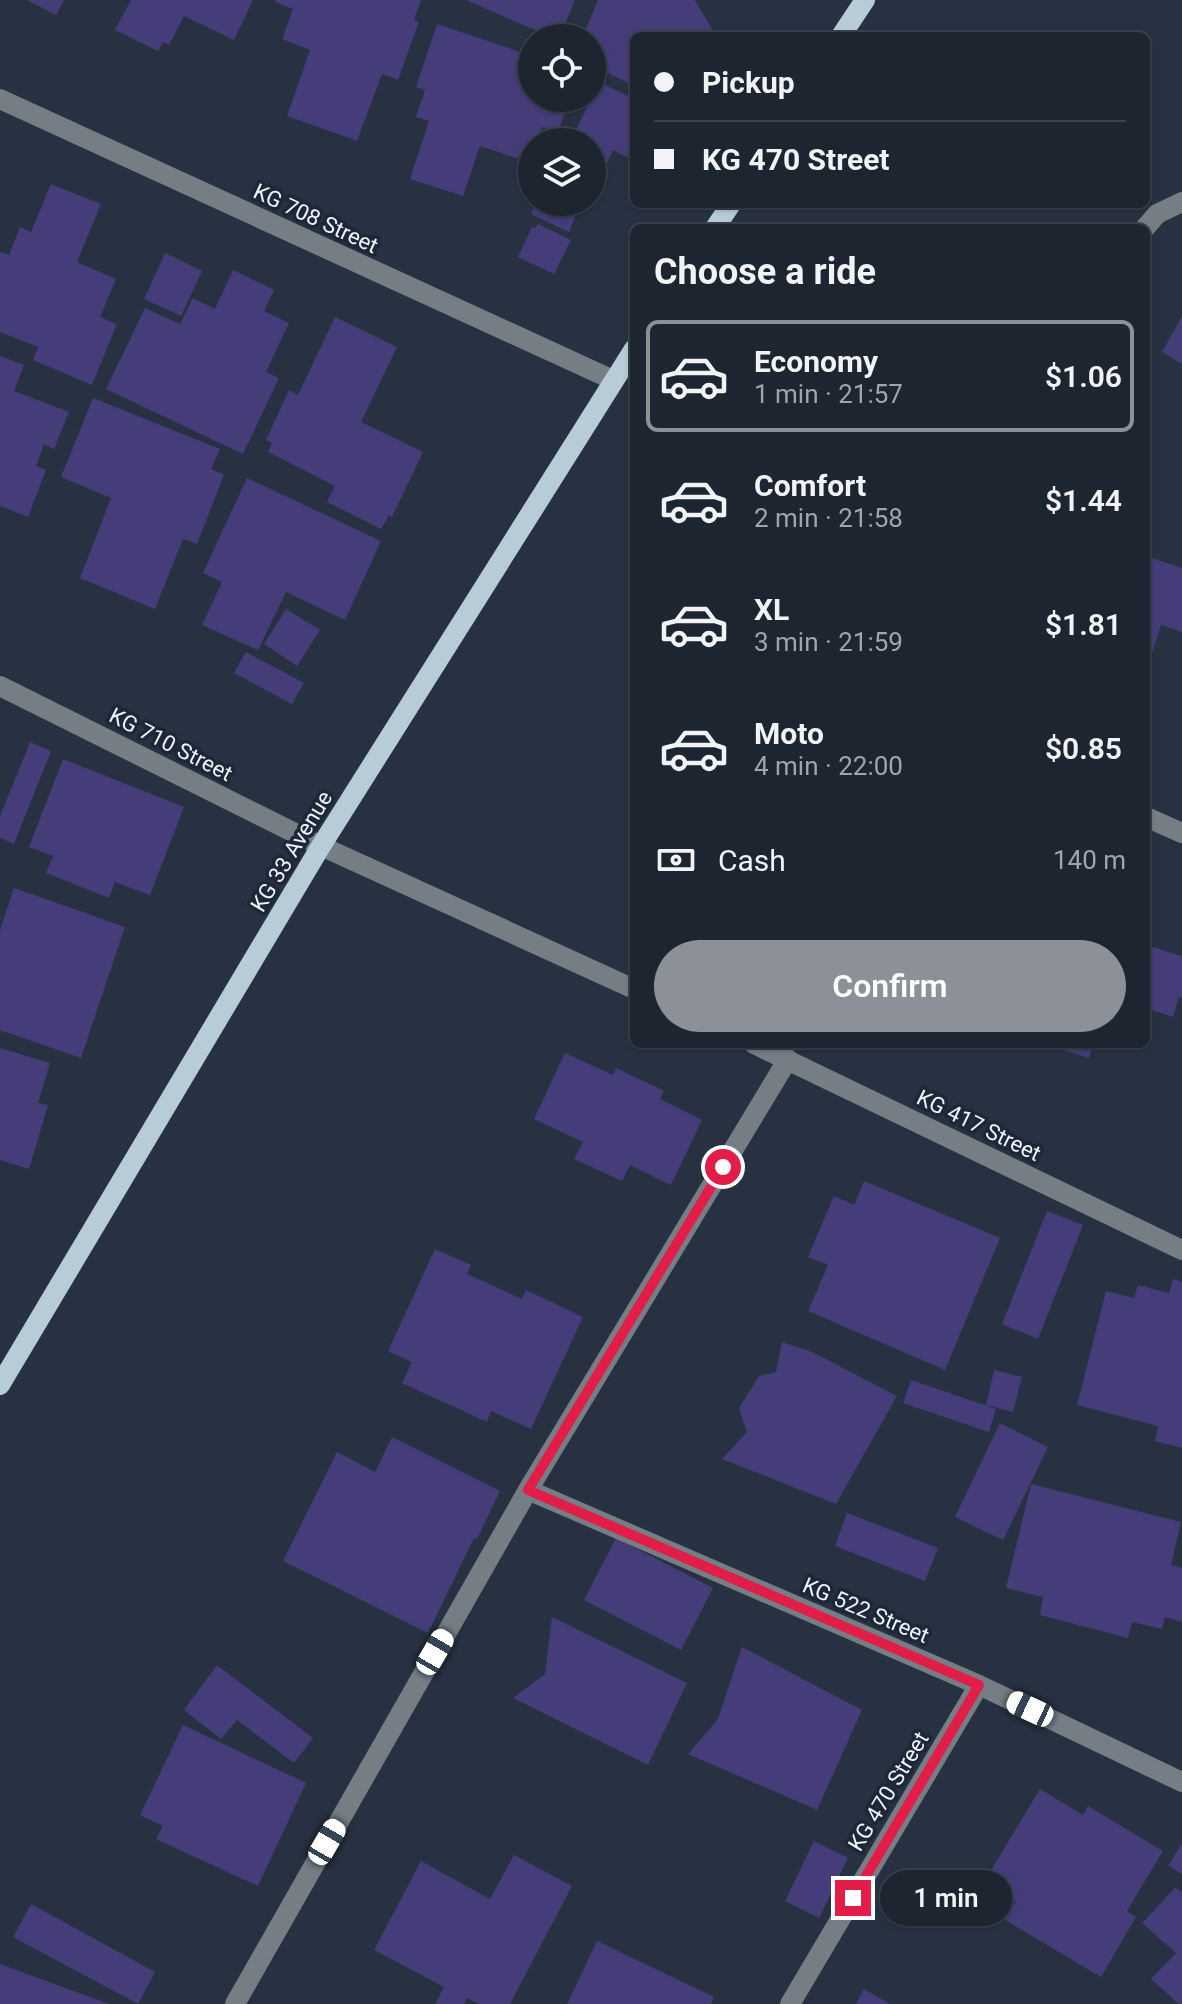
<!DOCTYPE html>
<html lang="en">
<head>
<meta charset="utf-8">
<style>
  :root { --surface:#1d2531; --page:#2a313d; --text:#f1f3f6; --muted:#a0a5ab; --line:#3b424d; --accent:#8c9099 }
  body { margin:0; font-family:Roboto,sans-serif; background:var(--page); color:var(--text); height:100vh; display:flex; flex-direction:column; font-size:30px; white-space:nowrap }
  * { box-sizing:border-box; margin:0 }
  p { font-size:26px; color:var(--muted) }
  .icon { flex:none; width:44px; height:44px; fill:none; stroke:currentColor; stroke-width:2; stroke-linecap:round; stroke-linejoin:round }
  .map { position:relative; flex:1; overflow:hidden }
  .side { position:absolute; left:630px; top:224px; width:520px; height:824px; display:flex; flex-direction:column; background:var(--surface); border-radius:12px; box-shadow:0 2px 6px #0004,0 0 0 2px var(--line) }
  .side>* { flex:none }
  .top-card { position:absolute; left:630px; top:32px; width:520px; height:176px; border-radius:12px; box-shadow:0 2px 6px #0004,0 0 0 2px var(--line); display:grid; align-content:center; height:176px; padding:0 24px; background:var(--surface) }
  .tools { position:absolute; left:518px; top:24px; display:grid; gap:16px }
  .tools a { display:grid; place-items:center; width:88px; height:88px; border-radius:50%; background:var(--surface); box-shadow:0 2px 6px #0004,0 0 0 2px var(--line); font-size:40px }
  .end { position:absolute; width:36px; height:36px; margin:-18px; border:10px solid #e11d48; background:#fff; box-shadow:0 0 0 4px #fff }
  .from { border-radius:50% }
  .bubble { position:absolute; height:56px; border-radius:28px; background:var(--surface); box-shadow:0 2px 6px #0004,0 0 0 2px var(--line); font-size:26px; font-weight:600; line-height:56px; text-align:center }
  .car { position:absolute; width:24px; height:48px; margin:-24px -12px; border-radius:10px; box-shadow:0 0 6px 2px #0007; background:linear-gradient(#fff 24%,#345 0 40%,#fff 0 76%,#345 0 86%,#fff 0) }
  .top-card b { display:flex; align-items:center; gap:28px; height:76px; font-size:30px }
  .top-card b+b { border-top:2px solid var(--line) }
  .top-card i { width:20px; height:20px; background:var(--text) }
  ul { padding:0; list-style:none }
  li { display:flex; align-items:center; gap:24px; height:112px; margin:0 16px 12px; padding:0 8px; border:4px solid transparent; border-radius:12px }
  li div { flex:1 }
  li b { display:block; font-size:30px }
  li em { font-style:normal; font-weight:600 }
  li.current { border-color:var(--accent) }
  li>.icon { width:72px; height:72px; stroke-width:1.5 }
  h2 { padding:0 24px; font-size:36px; line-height:96px }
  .pay { display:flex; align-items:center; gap:20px; height:88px; padding:0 24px; font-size:30px }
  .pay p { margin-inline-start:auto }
  .primary-button { display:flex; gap:16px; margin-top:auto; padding:16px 24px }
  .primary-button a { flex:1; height:92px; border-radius:48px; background:var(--accent); color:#fff; font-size:32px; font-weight:600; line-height:92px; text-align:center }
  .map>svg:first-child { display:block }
</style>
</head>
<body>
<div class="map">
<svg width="1182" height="2004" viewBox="0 0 1182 2004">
  <rect width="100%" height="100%" fill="#273141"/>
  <!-- building -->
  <path fill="#453d7a" d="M 27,0 L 64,0 L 56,15 Z
    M 131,0 L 253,0 L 234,40 L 184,16 L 169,45 L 163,42 L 158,51 L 115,30 Z
    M 276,0 L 421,0 L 414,20 L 419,22 L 398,80 L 382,74 L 357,141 L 287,116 L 310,50 L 282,39 L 293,9 L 275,2 Z
    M 466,0 L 575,0 L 559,38 L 553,38 Z
    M 598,0 L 695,0 L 716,36 L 634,36 L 634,86 L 592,65 L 592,38 L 582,38 Z
    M 437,24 L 532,56 L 532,98 L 570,98 L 558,132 L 542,127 L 538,142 L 532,142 L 531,163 L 480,146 L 463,196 L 410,179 L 429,121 L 416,117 L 425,90 L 416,87 Z
    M 599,82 L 634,99 L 634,161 L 613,150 L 596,186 L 592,184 L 592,142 L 570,142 Z
    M 51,184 L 101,204 L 77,262 L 116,279 L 100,317 L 117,324 L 92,385 L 33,360 L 38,347 L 0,332 L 0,252 L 9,255 L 20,227 L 31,232 Z
    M 536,202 L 581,202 L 569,232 L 531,214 Z
    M 538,224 L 571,240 L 554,274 L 518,257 L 532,227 L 535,228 Z
    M 165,253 L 202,271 L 181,316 L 144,299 Z
    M 233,270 L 274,290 L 264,311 L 289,323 L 266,372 L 279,378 L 243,454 L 106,389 L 145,308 L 180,324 L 193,298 L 215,309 Z
    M 1182,316 L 1182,364 L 1162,352 Z
    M 335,317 L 397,347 L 361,422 L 423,452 L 392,517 L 389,515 L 381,529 L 327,502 L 335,486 L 268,452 L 272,443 L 266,440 L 289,390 L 298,395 Z
    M 0,356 L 24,365 L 14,391 L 69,412 L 54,449 L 44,444 L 36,466 L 46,470 L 28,517 L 0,506 Z
    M 93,398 L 220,449 L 211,469 L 224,475 L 197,544 L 183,539 L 155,609 L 80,578 L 111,498 L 61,477 Z
    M 247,478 L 381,541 L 345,620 L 286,592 L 258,650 L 202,625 L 222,582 L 203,573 Z
    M 1146,556 L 1182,568 L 1182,632 L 1161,625 L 1147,670 Z
    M 286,609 L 320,630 L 297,666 L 264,644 Z
    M 246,652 L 304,683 L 292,704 L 234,673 Z
    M 30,742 L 51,751 L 14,844 L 0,838 L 0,816 Z
    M 63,759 L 184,807 L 150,895 L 115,882 L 109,898 L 46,873 L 53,856 L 29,847 Z
    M 14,888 L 125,927 L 81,1058 L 0,1030 L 0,930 Z
    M 1146,945 L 1182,956 L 1182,998 L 1179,997 L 1173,1017 L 1146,1008 Z
    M 1044,1044 L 1093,1044 L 1089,1058 Z
    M 0,1048 L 50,1063 L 38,1103 L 48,1105 L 29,1169 L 0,1160 Z
    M 565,1053 L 613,1075 L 616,1068 L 664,1091 L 660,1099 L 702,1120 L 671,1185 L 630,1165 L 622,1181 L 574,1159 L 583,1142 L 534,1119 Z
    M 864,1181 L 1000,1238 L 945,1370 L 808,1311 L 828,1265 L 808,1257 L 821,1226 L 834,1196 L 854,1205 Z
    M 1047,1211 L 1083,1225 L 1038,1339 L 1002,1324 Z
    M 435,1249 L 471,1265 L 467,1274 L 522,1299 L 526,1290 L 583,1317 L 531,1429 L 491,1411 L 487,1422 L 402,1383 L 412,1362 L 388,1351 Z
    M 1173,1279 L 1182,1282 L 1182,1448 L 1155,1441 L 1158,1426 L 1077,1405 L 1106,1291 L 1134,1298 L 1138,1285 L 1169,1293 Z
    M 782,1342 L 812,1352 L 897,1396 L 836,1504 L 722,1459 L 747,1432 L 739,1408 L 759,1376 L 776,1372 Z
    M 994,1370 L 1022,1377 L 1013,1412 L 986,1405 Z
    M 911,1380 L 996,1409 L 989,1432 L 903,1403 Z
    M 1000,1423 L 1048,1447 L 1003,1540 L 955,1517 Z
    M 392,1437 L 500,1491 L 477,1539 L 474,1538 L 428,1633 L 283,1561 L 337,1452 L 375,1472 Z
    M 1031,1484 L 1181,1522 L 1171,1565 L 1182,1568 L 1182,1622 L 1165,1617 L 1162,1629 L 1132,1622 L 1128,1638 L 1040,1615 L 1043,1597 L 1006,1588 Z
    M 847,1513 L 938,1548 L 925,1581 L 835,1546 Z
    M 616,1538 L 713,1588 L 681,1650 L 584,1600 Z
    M 552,1617 L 687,1683 L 648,1765 L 513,1698 L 545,1674 Z
    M 742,1647 L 862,1710 L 817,1810 L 688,1754 L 718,1719 Z
    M 217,1665 L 313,1738 L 294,1763 L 237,1720 L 221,1739 L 184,1710 Z
    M 183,1725 L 306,1783 L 258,1886 L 156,1839 L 163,1826 L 140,1815 Z
    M 1040,1789 L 1083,1815 L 1088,1806 L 1163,1851 L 1127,1911 L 1136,1917 L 1101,1977 L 1005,1920 L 1016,1901 L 984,1882 Z
    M 814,1841 L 848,1858 L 819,1918 L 785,1901 Z
    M 1182,1843 L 1182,1874 L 1168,1866 Z
    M 514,1855 L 572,1886 L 510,2004 L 479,2004 L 467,1998 L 464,2004 L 435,2004 L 444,1987 L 374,1950 L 421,1861 L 490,1899 Z
    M 1175,1888 L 1182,1892 L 1182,2004 L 1179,2004 L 1151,1979 L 1176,1953 L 1142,1923 Z
    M 31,1904 L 155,1972 L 138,2004 L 13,1937 Z
    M 597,1941 L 714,1997 L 711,2004 L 567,2004 Z
    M 0,1964 L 109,2004 L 0,2004 Z
    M 864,1989 L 890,2004 L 856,2004 Z"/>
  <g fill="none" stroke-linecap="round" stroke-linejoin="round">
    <!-- minor -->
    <path stroke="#747e84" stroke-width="20" d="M 0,99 L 613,380
      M 1145,228 L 1157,214 L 1182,202
      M 0,686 L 321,846 L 634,989
      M 1146,817 L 1182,833
      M 754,1044 L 1182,1250
      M 528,1490 L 979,1685 L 1182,1782
      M 235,2004 L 528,1490 L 788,1059
      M 790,2004 L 979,1685"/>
    <!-- major -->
    <path stroke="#b8ccd7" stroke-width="20" d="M 841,36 L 865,0
      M 715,228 L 731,204
      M 0,1385 L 321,846 L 634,349"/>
  </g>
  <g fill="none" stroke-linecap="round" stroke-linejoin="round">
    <!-- route -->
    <path stroke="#e11d48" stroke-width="10" d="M 723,1167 L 528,1490 L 979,1685 L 853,1898"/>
  </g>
  <g text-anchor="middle" stroke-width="7" stroke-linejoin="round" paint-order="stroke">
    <!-- street labels -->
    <g font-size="22" fill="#edf4fe" stroke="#1d2736">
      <text transform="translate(316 218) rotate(25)" y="8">KG 708 Street</text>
      <text transform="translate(171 744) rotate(27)" y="8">KG 710 Street</text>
      <text transform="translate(291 851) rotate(-59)" y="8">KG 33 Avenue</text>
      <text transform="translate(979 1125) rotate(26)" y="8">KG 417 Street</text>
      <text transform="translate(866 1610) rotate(23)" y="8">KG 522 Street</text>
      <text transform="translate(888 1791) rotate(-59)" y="8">KG 470 Street</text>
    </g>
  </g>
</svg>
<div class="tools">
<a><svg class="icon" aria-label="locate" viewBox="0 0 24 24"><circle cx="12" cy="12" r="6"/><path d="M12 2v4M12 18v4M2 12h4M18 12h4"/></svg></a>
<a><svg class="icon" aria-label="layers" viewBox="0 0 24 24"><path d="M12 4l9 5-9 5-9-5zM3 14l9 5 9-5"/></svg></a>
</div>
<i class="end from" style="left:723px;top:1167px"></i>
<i class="end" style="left:853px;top:1898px"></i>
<div class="bubble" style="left:880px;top:1870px;width:132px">1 min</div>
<i class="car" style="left:435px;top:1652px;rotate:30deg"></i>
<i class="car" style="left:1030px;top:1709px;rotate:295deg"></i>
<i class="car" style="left:327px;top:1842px;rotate:30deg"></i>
<div class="top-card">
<b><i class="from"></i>Pickup</b>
<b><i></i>KG 470 Street</b>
</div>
<section class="side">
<h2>Choose a ride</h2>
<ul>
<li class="current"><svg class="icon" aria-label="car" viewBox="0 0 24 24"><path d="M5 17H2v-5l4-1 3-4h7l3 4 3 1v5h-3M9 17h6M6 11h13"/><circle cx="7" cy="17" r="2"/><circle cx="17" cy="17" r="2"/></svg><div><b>Economy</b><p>1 min · 21:57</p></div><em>$1.06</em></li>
<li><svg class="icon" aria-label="car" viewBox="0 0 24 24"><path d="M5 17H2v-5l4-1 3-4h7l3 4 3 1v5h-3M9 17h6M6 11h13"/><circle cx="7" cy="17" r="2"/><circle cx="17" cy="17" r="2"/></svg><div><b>Comfort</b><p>2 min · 21:58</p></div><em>$1.44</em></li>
<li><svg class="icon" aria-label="car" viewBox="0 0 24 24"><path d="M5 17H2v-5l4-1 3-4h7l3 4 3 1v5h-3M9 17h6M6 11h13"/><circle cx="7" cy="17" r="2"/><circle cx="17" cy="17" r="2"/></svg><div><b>XL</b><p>3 min · 21:59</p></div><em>$1.81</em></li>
<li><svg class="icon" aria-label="car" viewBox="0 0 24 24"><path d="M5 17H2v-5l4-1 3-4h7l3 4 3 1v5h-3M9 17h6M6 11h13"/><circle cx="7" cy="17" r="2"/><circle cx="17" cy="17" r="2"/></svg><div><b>Moto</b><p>4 min · 22:00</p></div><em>$0.85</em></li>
</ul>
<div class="pay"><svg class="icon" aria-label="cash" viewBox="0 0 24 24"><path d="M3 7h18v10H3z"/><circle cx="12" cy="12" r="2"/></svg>Cash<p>140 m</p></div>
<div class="primary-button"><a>Confirm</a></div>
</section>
</div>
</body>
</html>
